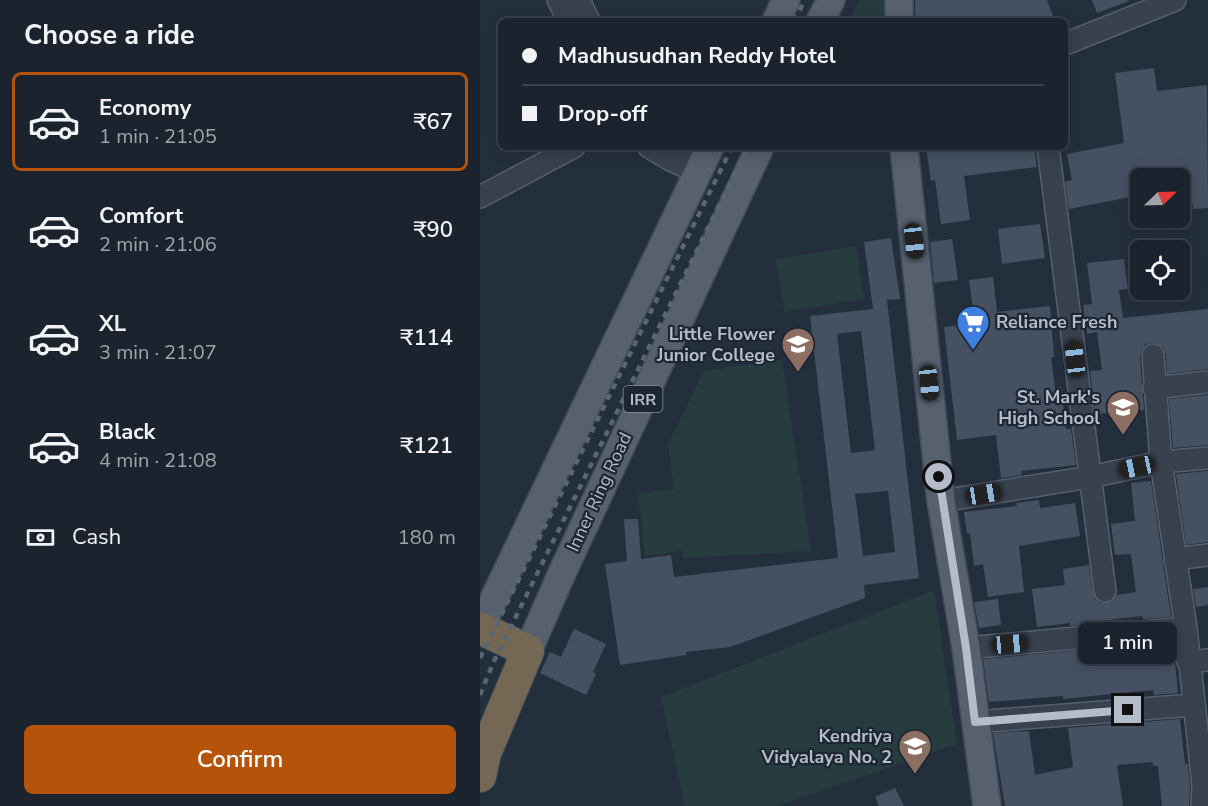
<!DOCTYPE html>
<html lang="en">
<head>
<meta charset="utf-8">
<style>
  :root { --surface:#1b232e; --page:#242b36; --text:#f1f3f6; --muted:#a0a4aa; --line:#39404a; --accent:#b45309 }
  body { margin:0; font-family:"Nunito Sans",sans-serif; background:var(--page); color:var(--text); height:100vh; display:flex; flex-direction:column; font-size:22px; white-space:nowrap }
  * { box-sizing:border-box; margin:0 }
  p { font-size:20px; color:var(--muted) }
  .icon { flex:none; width:33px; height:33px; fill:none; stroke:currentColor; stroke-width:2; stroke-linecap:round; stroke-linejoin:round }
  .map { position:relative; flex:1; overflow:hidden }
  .details { display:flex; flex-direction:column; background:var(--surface); width:480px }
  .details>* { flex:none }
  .banner { position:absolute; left:18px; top:18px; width:570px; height:132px; border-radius:9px; box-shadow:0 3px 15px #0003,0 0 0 2px var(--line); display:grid; align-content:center; height:132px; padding:0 24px; background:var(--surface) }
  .needle { width:39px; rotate:67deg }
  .controls { position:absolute; left:650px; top:168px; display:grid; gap:12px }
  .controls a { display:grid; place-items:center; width:60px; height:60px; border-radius:9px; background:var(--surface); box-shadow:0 3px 15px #0003,0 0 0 2px var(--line); font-size:30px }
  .end { position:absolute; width:27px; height:27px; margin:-14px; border:8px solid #b4bcc9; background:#111; box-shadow:0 0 0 3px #111 }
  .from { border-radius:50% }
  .bubble { position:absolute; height:42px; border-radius:9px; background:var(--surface); box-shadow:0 3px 15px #0003,0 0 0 2px var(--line); font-size:20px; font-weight:600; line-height:42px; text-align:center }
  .car { position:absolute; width:18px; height:36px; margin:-18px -9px; border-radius:8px; box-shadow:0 0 4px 2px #0007; background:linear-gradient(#222 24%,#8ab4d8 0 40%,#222 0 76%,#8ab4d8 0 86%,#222 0) }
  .banner b { display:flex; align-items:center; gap:21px; height:57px; font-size:22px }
  .banner b+b { border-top:2px solid var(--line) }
  .banner i { width:15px; height:15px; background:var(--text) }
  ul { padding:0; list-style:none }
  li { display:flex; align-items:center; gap:18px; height:99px; margin:0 12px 9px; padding:0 12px; border:3px solid transparent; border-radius:9px }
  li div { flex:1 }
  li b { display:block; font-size:22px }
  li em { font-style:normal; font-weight:600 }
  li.active { border-color:var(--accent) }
  li>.icon { width:54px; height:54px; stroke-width:1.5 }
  h2 { padding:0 24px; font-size:27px; line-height:72px }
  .pay { display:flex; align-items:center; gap:15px; height:66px; padding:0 24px; font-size:22px }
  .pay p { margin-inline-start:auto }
  .cta { display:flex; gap:12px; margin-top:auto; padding:12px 24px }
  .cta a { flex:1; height:69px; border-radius:9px; background:var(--accent); color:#fff; font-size:24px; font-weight:600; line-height:69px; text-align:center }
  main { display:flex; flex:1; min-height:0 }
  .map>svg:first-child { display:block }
</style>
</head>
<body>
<main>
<section class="details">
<h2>Choose a ride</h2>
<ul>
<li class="active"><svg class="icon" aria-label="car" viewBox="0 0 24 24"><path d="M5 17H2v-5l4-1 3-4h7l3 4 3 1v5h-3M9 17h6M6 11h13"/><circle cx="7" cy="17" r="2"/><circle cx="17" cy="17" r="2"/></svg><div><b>Economy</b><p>1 min · 21:05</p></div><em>₹67</em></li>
<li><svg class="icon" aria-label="car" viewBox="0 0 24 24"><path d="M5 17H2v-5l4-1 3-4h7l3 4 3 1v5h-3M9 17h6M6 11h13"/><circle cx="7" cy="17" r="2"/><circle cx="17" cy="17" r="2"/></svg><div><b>Comfort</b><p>2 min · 21:06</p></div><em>₹90</em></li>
<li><svg class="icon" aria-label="car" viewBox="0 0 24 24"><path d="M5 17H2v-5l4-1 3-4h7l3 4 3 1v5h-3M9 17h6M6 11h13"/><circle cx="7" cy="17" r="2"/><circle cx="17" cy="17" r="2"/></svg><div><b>XL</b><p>3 min · 21:07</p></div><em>₹114</em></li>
<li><svg class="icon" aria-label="car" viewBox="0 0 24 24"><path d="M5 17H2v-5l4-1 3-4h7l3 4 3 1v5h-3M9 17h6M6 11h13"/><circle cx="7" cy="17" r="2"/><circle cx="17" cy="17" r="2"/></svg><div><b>Black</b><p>4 min · 21:08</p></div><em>₹121</em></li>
</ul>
<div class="pay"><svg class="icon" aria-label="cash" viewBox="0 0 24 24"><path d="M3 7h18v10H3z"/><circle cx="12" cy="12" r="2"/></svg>Cash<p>180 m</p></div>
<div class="cta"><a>Confirm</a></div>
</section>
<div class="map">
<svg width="728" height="806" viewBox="0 0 728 806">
  <rect width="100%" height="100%" fill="#242f3e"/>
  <!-- green -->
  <path fill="#263c3f" d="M 380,0 L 406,0 L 406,21 L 369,21 Z
    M 376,246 L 384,299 L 304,312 L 296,259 Z
    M 302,360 L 331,551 L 203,558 L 202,551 L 165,556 L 158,493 L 194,489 L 188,444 L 224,371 Z
    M 454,590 L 477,744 L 297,806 L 205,806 L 181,697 Z"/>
  <!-- building -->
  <path fill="#455162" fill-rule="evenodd" d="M 435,0 L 567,0 L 575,21 L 435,21 Z
    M 612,0 L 649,0 L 649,1 L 617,13 Z
    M 674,68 L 677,91 L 727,85 L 728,208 L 713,209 L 709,178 L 660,178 L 660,195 L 589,209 L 585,182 L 592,180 L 587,154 L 644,143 L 635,73 Z
    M 446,147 L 554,147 L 557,167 L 484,176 L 490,220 L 461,224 L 455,180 L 451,181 Z
    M 560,224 L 565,258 L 522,264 L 518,229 Z
    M 411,238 L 420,299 L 407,300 L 439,578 L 384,585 L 385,598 L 250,647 L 206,652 L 206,655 L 140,665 L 125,564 L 147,561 L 144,519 L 158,519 L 161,559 L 191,555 L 194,577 L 358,558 L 330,316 L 393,309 L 384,242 ZM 381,331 L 395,450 L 371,453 L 357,334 ZM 408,491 L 415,552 L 383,556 L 375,494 Z
    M 472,239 L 478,280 L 454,283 L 450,242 Z
    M 644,259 L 648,289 L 639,290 L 643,318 L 728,309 L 728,369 L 687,374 L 686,354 L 683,347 L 673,342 L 666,344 L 662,349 L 660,356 L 664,410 L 615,414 L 610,371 L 622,370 L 617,332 L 607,334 L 603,305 L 612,304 L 607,263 Z
    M 513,277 L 517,312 L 570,306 L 574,357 L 571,357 L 575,388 L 581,387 L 586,429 L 591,429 L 596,465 L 541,471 L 542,475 L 521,478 L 516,435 L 477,440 L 464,327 L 495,323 L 489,280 Z
    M 728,395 L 728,445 L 693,448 L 689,399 Z
    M 728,471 L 728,542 L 706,545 L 696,474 Z
    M 671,481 L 691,617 L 663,619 L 662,616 L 620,621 L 621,623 L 590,626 L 590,623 L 557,627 L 552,589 L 585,585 L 583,569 L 609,565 L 613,593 L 615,599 L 621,603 L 632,601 L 637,595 L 656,592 L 651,554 L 635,555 L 631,524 L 655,521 L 651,483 Z
    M 559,500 L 560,508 L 595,503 L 600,536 L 539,546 L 544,592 L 508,597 L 503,564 L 494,566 L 490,533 L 487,534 L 484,512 L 537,506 L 536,503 Z
    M 728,587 L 728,605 L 716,607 L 713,589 Z
    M 518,599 L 521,625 L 499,628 L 494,602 Z
    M 94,629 L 126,644 L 113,672 L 116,674 L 106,695 L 60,673 L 70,652 L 81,657 Z
    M 693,642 L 698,693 L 674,695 L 673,690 L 583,699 L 583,696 L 509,702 L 503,659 Z
    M 700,719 L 705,764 L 708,764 L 710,785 L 709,806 L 682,806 L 678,766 L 673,766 L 673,762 L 637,765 L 643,806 L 525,806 L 513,733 L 549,731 L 555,775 L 593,767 L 588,728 Z
    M 415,788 L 424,806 L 399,806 L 395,797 Z"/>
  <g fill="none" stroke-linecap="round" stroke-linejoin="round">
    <!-- minor casing -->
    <g stroke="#565f6c" stroke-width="24">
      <path id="minor" d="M 78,0 L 89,21
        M 99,0 L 109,21
        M 585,44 L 695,0
        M 169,147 L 189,159 L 217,172
        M 201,147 L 224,158
        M 568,147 L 625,591
        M 0,197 L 94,147
        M 673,355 L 681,462 L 706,628 L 723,785 L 722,806
        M 674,388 L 728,382
        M 461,501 L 610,477 L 681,462 L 728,458
        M 695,559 L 728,555
        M 486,648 L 706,628
        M 708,662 L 728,660
        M 495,722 L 713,705"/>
    </g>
    <!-- major casing -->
    <g stroke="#414a57" stroke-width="30">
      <path id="major" d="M 296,21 L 306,0
        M 340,21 L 351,0
        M 419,21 L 419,0
        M 424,147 L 461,501 L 486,648 L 507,806
        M 0,628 L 230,147
        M 48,651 L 82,573 L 280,147"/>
    </g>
    <!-- highway casing -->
    <g stroke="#434c59" stroke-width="34">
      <path id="highway" d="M 0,628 L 48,651 L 5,753 L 0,776"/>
    </g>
    <!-- minor -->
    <use href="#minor" stroke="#38414e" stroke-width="21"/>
    <!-- major -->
    <use href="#major" stroke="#56606e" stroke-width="27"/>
    <!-- highway -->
    <use href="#highway" stroke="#746855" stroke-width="32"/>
    <!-- rail -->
    <path stroke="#5a6575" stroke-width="4.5" stroke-dasharray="6 6" stroke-linecap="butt" d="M 314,21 L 325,0
      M 330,21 L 341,0
      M 0,658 L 252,147
      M 0,695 L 14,661 L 268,147"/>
  </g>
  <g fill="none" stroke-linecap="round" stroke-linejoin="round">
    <!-- route -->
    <path stroke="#b4bcc9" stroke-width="8" d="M 459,477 L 486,648 L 495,722 L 648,710"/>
  </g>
  <!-- icons -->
  <defs>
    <g id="supermarket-pin" transform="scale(1.725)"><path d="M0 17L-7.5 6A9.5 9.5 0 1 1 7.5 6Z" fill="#3f7fe0" stroke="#1d2633"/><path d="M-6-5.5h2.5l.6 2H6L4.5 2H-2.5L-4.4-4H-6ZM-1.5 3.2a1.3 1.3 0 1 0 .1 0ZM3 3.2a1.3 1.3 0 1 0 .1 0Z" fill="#fff"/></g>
    <g id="university-pin" transform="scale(1.725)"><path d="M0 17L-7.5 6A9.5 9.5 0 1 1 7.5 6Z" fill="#8d6e63" stroke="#1d2633"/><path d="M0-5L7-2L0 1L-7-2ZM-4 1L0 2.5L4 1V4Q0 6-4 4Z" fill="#fff"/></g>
    <g id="school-pin" transform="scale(1.725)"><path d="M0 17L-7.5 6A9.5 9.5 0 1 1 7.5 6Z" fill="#8d6e63" stroke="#1d2633"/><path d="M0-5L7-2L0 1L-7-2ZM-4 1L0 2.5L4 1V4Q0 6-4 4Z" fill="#fff"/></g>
  </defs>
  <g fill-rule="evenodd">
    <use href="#supermarket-pin" x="493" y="322"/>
    <use href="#university-pin" x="318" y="344"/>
    <use href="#school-pin" x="643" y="407"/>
    <use href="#school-pin" x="435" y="746"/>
  </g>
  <g text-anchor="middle" stroke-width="4.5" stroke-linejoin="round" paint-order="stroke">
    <!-- shield labels -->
    <rect fill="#1d2633" stroke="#878f9c" stroke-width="1.5" x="143.5" y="386" width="39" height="26" rx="4.5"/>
    <g font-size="16" font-weight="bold" fill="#b4bcc9">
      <text x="163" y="405">IRR</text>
    </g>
    <!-- poi labels -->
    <g font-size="18" font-weight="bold" fill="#b4bcc9" stroke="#1d2633" text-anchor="end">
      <text x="516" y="328" text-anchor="start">Reliance Fresh</text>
      <text x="295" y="340">Little Flower<tspan x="295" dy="21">Junior College</tspan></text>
      <text x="620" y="403">St. Mark's<tspan x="620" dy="21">High School</tspan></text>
      <text x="412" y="742">Kendriya<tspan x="412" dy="21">Vidyalaya No. 2</tspan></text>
    </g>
    <!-- street labels -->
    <g font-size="18" fill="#b4bcc9" stroke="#1d2633">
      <text transform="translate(119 492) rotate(-65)" y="6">Inner Ring Road</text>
    </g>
  </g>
</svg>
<div class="controls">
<a><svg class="needle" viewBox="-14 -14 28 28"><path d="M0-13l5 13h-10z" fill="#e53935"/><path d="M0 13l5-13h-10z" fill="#a0a4aa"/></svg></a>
<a><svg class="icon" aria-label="locate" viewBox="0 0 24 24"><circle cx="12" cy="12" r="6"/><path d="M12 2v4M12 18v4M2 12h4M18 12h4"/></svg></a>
</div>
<i class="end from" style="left:459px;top:477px"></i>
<i class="end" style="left:648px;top:710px"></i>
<div class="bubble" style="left:598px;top:622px;width:99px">1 min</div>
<i class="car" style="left:434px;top:241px;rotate:174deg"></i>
<i class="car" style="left:595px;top:359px;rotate:353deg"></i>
<i class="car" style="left:449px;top:383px;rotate:174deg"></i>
<i class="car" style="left:657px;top:467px;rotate:258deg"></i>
<i class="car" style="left:504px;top:494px;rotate:81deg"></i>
<i class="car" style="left:530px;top:644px;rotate:85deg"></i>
<div class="banner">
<b><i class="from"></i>Madhusudhan Reddy Hotel</b>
<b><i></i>Drop-off</b>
</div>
</div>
</main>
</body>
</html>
